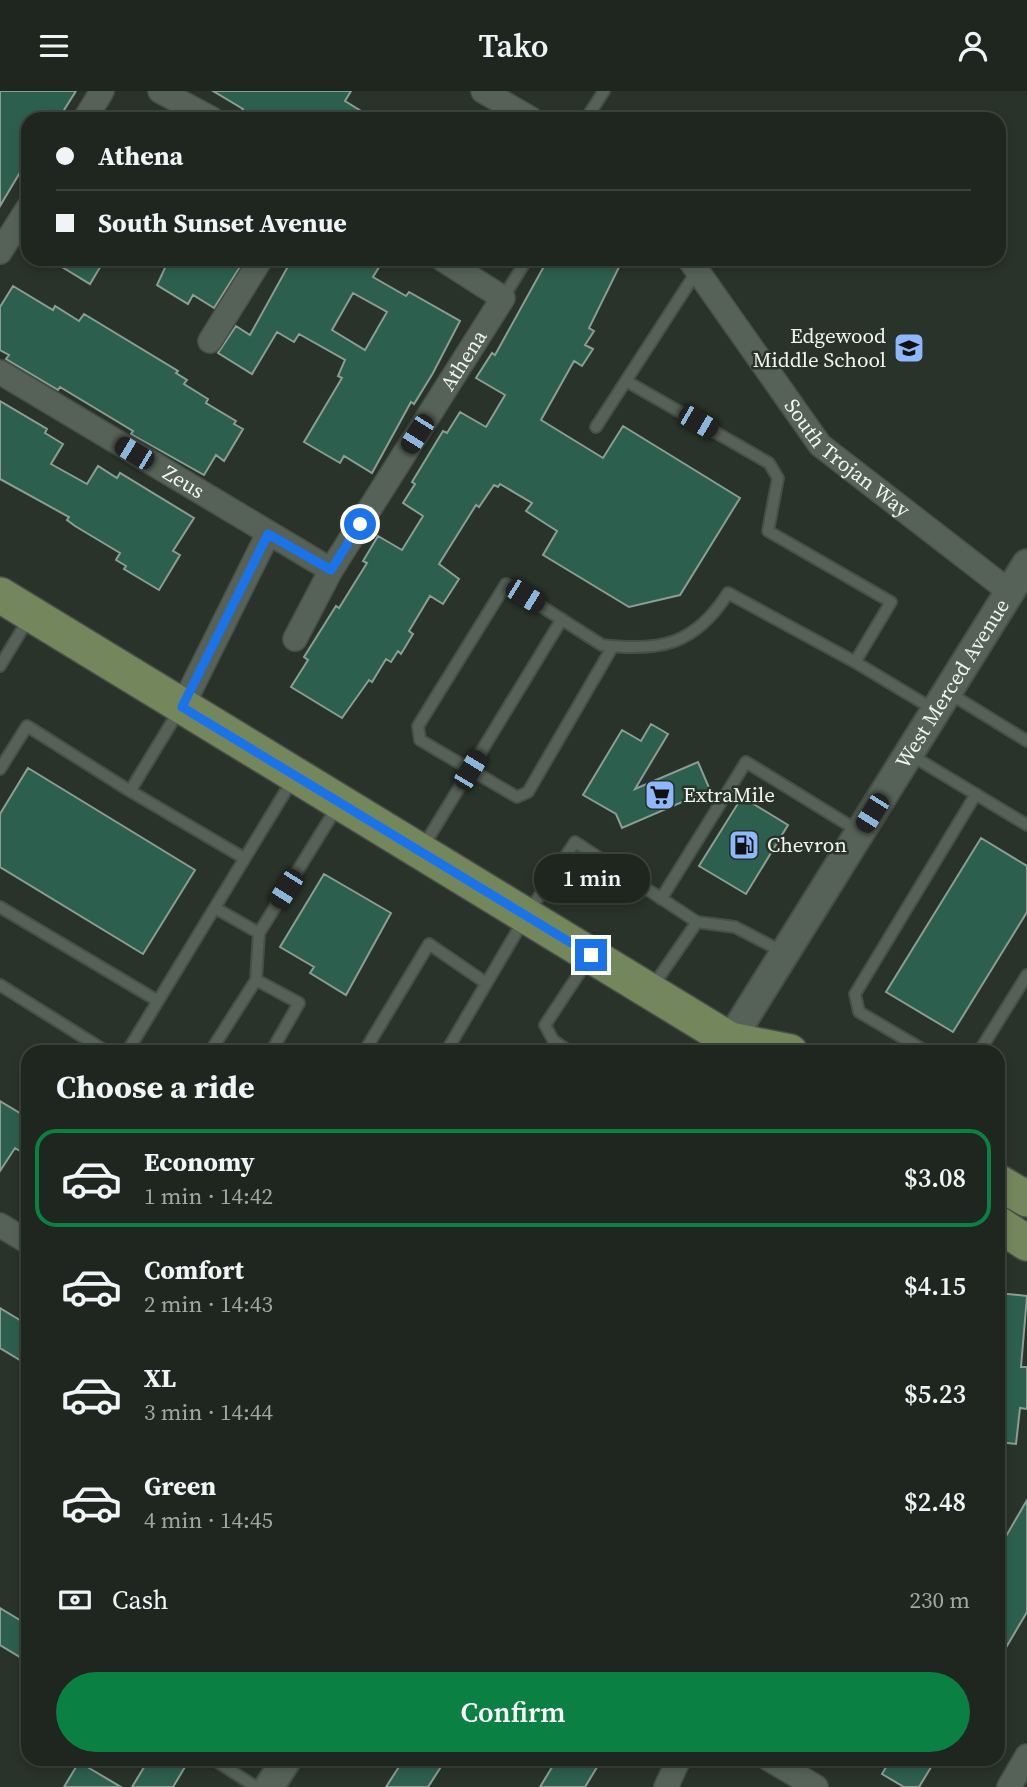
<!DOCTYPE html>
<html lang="en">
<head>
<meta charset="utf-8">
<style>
  :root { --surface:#1f261f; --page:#272e28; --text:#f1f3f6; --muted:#a1a5a4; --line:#3c433d; --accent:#0b8043 }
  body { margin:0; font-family:"Source Serif 4",serif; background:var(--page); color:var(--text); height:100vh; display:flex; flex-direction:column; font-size:26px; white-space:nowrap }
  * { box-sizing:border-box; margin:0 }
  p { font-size:23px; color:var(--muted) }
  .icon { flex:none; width:38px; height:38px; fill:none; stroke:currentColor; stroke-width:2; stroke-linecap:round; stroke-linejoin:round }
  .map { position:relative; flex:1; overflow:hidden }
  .details { position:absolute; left:21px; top:954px; width:984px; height:721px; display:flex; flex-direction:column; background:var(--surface); border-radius:21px; box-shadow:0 4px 10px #0003,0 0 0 2px var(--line) }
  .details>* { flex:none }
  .guide { position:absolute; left:21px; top:21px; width:985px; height:154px; border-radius:21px; box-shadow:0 4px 10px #0003,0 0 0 2px var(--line); display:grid; align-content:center; height:154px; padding:0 35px; background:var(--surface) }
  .end { position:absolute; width:32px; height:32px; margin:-16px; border:9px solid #1a73e8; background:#fff; box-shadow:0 0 0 4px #fff }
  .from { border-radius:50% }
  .bubble { position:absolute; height:49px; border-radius:24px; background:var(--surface); box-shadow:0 4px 10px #0003,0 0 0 2px var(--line); font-size:23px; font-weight:600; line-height:49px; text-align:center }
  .car { position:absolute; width:21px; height:42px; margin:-21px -10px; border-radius:9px; box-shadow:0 0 5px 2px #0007; background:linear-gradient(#222 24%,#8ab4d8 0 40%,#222 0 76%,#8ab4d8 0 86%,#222 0) }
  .guide b { display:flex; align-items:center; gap:24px; height:66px; font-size:26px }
  .guide b+b { border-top:2px solid var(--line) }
  .guide i { width:18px; height:18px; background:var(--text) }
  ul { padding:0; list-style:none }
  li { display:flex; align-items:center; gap:21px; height:98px; margin:0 14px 10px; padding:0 21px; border:4px solid transparent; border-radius:21px }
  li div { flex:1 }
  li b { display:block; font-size:26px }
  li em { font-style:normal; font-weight:600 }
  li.active { border-color:var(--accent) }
  li>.icon { width:63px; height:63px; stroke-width:1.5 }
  h2 { padding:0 35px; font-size:32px; line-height:84px }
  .pay { display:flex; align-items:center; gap:18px; height:77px; padding:0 35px; font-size:26px }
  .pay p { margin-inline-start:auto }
  .primary-button { display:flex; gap:14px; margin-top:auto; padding:14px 35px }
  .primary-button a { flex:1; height:80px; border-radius:42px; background:var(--accent); color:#fff; font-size:28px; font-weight:600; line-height:80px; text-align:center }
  header { display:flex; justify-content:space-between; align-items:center; height:91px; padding:0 35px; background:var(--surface); font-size:32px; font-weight:600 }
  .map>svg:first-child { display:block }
</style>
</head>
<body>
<header><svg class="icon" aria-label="menu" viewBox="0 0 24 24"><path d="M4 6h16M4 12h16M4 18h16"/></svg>Tako<svg class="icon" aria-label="person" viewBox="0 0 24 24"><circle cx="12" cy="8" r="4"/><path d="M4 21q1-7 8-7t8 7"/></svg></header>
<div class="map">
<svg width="1027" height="1696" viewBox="0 0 1027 1696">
  <rect width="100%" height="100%" fill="#293329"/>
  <!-- building -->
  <path fill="#2d5f4e" stroke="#8b9d95" stroke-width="2" fill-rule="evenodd" d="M 0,0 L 76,0 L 59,27 L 28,28 L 28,68 L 0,115 Z
    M 213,0 L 351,0 L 345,10 L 374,28 L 250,28 L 240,22 L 243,18 Z
    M 49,168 L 105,168 L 90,193 Z
    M 169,168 L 245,168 L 214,217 L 193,204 L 188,213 L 157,194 Z
    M 292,168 L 384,168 L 373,186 L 406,205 L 409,201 L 460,230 L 433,282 L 414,313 L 411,311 L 372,382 L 344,365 L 340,372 L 304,351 L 342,287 L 338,285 L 345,269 L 299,243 L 294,251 L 277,241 L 252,283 L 218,262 L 236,235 L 250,244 ZM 353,202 L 387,221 L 365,259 L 332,239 Z
    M 548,168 L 623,168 L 589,237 L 594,240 L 585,254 L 593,258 L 582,275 L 574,270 L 541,329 L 603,367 L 623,335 L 740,407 L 680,504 L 629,516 L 543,464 L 557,440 L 526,420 L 532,412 L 500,393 L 498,396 L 494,394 L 479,416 L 476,414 L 439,473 L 459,488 L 443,513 L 430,505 L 409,540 L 413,543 L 401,563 L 398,560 L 391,571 L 386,568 L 372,591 L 369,589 L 342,627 L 291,596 L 308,569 L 304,566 L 336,515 L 339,517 L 367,472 L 363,470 L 378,445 L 402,459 L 423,425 L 403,412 L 415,393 L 412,391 L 443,340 L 447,342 L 460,321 L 486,336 L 505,304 L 476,287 L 492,262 L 495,264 Z
    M 13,195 L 53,219 L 55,215 L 79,230 L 84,223 L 178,280 L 176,282 L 187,289 L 184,293 L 208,308 L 206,312 L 236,330 L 234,333 L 243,338 L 224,370 L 216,364 L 204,384 L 131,343 L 133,340 L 60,296 L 58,299 L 6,268 L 9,264 L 0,259 L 0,216 Z
    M 0,310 L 47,338 L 45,342 L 63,353 L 51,373 L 87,393 L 98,375 L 117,387 L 120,382 L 194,427 L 173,460 L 180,464 L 159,499 L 124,478 L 126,475 L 116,469 L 120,462 L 75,435 L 67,429 L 69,426 L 0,388 Z
    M 651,633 L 668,643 L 635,698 L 698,671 L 710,699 L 622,737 L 616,723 L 583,704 L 622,639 L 641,650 Z
    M 28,677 L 195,779 L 143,863 L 0,776 L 0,723 Z
    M 742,706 L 788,734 L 746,803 L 699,775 Z
    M 981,747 L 1027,775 L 1027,821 L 953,941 L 886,901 Z
    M 324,783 L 391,822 L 346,904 L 310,882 L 314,876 L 280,856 Z
    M 0,1010 L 28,1027 L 28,1065 L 15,1057 L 0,1080 Z
    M 998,1202 L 1027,1205 L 1021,1276 L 1027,1276 L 1027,1318 L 1020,1317 L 1016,1353 L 998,1351 Z
    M 0,1217 L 28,1234 L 28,1274 L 0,1257 Z
    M 1027,1409 L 1027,1521 L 998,1570 L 998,1459 Z
    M 0,1517 L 28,1534 L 28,1571 L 0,1554 Z
    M 149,1668 L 170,1668 L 185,1676 L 173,1696 L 132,1696 Z
    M 404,1668 L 446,1668 L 428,1696 L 386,1696 Z
    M 557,1668 L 602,1668 L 585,1696 L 540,1696 Z
    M 891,1668 L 936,1668 L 919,1696 L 904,1696 L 882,1683 Z
    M 79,1671 L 121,1696 L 64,1696 Z"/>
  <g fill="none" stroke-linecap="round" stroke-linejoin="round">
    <!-- service casing -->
    <g stroke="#465047" stroke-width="14">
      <path id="service" d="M 586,28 L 604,0
        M 503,207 L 527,168
        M 596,336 L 697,180
        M 613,555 L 528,701 L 517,706 L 420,649 L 418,635 L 506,493 L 602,554 C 660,561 695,554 728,502 L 855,571 L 891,511 L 768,440 L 778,387 L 769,372 L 626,290
        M 855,571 L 933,618
        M 0,575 L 29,527
        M 949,602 L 1027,650
        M 180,618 L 130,700 L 244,767
        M 909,663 L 1027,734
        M 0,678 L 27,635 L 130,700
        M 423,756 L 562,528
        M 661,808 L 746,671 L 860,741
        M 0,816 L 158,910
        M 697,831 L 735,836 L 785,862
        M 259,842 L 337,716
        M 256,889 L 299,912 L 271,961
        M 0,894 L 107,961
        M 127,961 L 293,688
        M 210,961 L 256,889 L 259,842 L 215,817
        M 364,961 L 429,853 L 486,892
        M 446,961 L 526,825 L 575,751 L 697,831 L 653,895
        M 570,961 L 553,949 L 545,934 L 588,869
        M 927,961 L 859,921 L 855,903 L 976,703
        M 979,961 L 1027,884
        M 213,1668 L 256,1696"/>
    </g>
    <!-- minor casing -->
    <g stroke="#465047" stroke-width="26">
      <g id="minor">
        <path d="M 160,0 L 212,28"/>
        <path d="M 483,0 L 531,28"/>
        <path d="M 85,28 L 102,0"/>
        <path d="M 0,161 L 28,117"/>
        <path id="s1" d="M 689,168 L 820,354 L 1010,501"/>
        <path d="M 210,250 L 261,168"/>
        <path id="s2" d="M 0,281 L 331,479"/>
        <path id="s3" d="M 295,548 L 331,479 L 503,207 L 442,168"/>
        <path d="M 182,616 L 268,443"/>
        <path d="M 0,1134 L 28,1151"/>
        <path d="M 769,1668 L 816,1696"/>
        <path d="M 666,1696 L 679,1668"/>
        <path d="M 1009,1696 L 1027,1665"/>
      </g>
    </g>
    <!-- tertiary casing -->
    <g stroke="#465047" stroke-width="32">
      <g id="tertiary">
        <path id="s4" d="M 723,961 L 1027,473"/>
        <path d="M 269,1696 L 287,1668"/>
      </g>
    </g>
    <!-- primary casing -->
    <g stroke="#465047" stroke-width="38">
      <path id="primary" d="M 0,504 L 730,949 L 741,961
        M 730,949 L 790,961
        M 998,1091 L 1027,1108
        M 998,1133 L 1027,1152"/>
    </g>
    <!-- service -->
    <use href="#service" stroke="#566257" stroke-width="10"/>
    <!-- minor -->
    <use href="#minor" stroke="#566257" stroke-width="23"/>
    <!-- tertiary -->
    <use href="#tertiary" stroke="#566257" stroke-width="28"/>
    <!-- primary -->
    <use href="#primary" stroke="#74865b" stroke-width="35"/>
  </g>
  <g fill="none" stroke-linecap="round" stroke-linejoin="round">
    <!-- route -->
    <path stroke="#1a73e8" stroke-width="9" d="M 360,433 L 331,479 L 268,443 L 182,616 L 591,864"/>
  </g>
  <!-- icons -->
  <defs>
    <g id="school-square" transform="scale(1.575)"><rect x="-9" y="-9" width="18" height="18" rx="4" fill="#8db9fc" stroke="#293329"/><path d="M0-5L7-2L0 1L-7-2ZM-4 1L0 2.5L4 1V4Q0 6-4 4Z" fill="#111"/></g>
    <g id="supermarket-square" transform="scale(1.575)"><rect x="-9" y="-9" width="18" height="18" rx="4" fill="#8db9fc" stroke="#293329"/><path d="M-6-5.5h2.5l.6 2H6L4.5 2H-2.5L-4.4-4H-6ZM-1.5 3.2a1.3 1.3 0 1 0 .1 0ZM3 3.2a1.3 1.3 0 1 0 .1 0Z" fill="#111"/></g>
    <g id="fuel-square" transform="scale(1.575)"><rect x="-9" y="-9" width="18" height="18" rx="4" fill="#8db9fc" stroke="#293329"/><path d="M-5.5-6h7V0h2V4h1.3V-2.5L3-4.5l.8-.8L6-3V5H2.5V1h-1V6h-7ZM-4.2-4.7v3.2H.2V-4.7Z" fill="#111"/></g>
  </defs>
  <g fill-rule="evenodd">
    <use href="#school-square" x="909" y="257"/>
    <use href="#supermarket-square" x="660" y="704"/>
    <use href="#fuel-square" x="744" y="754"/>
  </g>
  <g text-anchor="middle" stroke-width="5" stroke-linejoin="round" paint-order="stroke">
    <!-- poi labels -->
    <g font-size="21" fill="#eff6ef" stroke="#293329" text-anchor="start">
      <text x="886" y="252" text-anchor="end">Edgewood<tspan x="886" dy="24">Middle School</tspan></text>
      <text x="683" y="711">ExtraMile</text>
      <text x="767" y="761">Chevron</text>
    </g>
    <!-- street labels -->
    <g font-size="21" fill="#eff6ef" stroke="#293329">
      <text dy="7" stroke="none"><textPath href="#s3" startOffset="326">Athena</textPath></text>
      <text dy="7" stroke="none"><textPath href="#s1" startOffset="256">South Trojan Way</textPath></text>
      <text dy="7" stroke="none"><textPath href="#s2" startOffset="214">Zeus</textPath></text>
      <text dy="7" stroke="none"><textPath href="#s4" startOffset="434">West Merced Avenue</textPath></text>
    </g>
  </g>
</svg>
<i class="end from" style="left:360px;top:433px"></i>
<i class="end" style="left:591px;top:864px"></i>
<div class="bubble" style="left:534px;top:763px;width:116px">1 min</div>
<i class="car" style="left:698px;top:331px;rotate:120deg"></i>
<i class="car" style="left:417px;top:343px;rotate:212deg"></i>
<i class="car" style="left:134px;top:362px;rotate:301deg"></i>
<i class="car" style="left:525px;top:505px;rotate:122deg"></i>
<i class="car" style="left:470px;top:679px;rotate:31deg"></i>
<i class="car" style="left:872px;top:722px;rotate:212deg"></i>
<i class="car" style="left:286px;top:798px;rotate:212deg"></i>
<div class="guide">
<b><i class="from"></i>Athena</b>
<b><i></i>South Sunset Avenue</b>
</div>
<section class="details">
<h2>Choose a ride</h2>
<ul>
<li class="active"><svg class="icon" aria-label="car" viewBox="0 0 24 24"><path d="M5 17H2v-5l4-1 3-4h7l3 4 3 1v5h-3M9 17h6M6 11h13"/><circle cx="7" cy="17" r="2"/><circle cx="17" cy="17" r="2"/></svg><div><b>Economy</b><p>1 min · 14:42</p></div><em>$3.08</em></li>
<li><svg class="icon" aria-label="car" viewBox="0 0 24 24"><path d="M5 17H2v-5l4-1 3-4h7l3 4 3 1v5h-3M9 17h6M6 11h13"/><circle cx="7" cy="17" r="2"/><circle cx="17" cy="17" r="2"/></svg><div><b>Comfort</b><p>2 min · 14:43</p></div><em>$4.15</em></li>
<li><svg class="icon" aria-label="car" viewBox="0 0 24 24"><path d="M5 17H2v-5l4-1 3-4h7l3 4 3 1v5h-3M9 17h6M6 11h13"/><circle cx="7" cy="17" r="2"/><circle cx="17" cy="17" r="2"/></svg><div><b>XL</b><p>3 min · 14:44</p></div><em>$5.23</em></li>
<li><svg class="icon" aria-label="car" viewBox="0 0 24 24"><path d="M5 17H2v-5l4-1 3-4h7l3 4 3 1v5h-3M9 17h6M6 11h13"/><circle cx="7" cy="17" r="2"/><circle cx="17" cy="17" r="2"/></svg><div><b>Green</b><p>4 min · 14:45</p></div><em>$2.48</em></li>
</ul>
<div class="pay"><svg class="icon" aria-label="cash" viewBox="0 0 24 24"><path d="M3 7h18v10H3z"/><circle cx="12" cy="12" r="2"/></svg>Cash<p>230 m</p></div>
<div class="primary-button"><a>Confirm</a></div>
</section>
</div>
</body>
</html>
